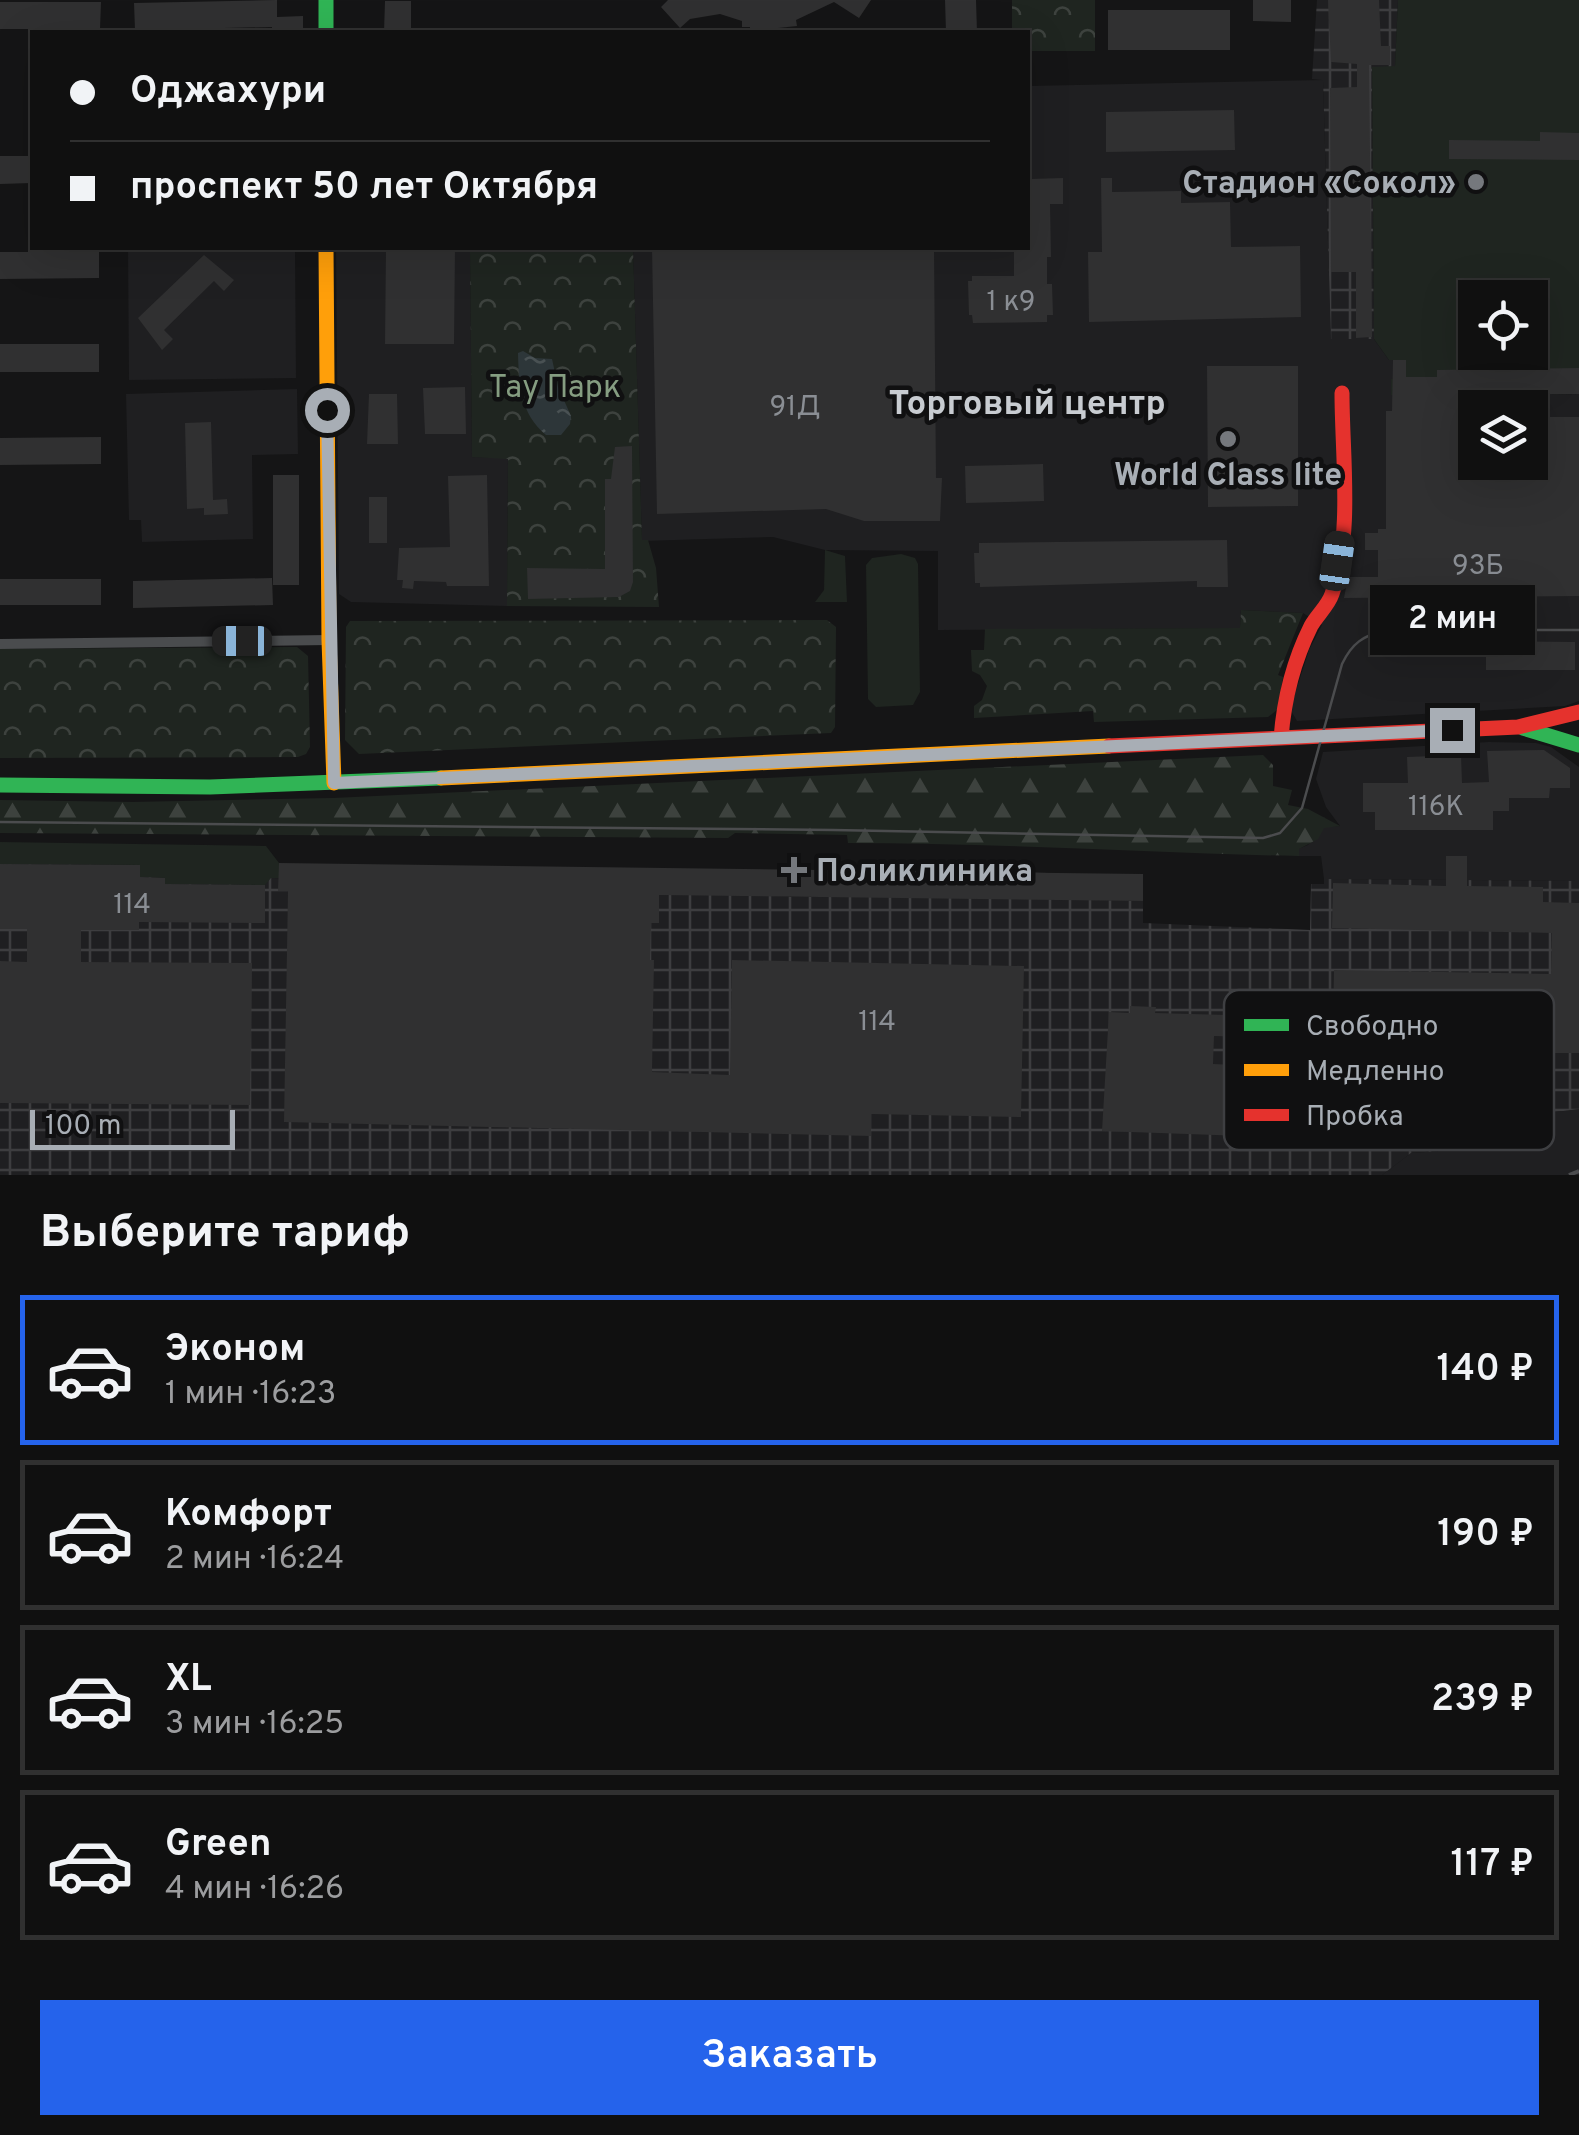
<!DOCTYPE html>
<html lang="ru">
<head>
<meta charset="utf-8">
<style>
  :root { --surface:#101010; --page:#191919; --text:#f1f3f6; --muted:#9c9d9f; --line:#303030; --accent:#2563eb }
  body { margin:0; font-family:Overpass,sans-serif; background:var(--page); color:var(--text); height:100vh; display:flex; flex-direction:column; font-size:38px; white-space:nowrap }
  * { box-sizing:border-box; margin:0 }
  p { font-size:32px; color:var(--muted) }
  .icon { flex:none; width:55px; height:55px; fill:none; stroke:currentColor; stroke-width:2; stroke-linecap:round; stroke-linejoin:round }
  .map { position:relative; height:1175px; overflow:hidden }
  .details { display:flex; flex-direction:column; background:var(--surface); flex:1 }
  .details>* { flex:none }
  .top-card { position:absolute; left:30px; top:30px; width:1000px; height:220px; border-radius:0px; box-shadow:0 10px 40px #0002,0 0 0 2px var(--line); display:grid; align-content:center; height:220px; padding:0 40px; background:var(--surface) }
  .buttons { position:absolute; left:1458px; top:280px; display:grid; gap:20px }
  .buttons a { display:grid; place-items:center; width:90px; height:90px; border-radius:0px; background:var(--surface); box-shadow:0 10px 40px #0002,0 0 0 2px var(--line); font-size:50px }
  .scale { position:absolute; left:30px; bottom:25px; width:205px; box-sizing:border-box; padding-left:10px; border:5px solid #a8aeb5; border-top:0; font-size:28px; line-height:35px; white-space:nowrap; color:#a8aeb5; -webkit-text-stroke:8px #101011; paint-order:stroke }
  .end { position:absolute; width:45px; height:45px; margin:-22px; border:12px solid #a8aeb5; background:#111; box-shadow:0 0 0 5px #111 }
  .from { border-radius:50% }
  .bubble { position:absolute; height:70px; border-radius:0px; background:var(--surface); box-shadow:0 10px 40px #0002,0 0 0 2px var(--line); font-size:32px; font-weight:600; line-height:70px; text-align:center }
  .car { position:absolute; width:30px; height:60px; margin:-30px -15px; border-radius:12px; box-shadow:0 0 8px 2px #0007; background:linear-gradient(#222 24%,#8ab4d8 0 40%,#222 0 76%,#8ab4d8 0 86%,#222 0) }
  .top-card b { display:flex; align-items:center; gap:35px; height:95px; font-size:38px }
  .top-card b+b { border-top:2px solid var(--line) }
  .top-card i { width:25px; height:25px; background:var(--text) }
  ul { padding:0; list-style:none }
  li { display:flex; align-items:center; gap:30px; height:150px; margin:0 20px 15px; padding:0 20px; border:5px solid var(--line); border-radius:0px }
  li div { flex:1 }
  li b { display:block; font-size:38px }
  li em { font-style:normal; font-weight:600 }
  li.on { border-color:var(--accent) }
  li>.icon { width:90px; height:90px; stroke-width:1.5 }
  h2 { padding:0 40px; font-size:45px; line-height:120px }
  .button { display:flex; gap:20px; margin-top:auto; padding:20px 40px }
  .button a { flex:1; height:115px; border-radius:0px; background:var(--accent); color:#fff; font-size:40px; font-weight:600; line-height:115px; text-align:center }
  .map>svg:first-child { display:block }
</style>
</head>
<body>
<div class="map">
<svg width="1579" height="1175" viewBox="0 0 1579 1175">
  <defs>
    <pattern id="industrial-grid" width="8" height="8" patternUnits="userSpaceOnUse" patternTransform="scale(2.5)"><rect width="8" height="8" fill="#1f1f21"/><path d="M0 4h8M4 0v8" fill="none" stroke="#3d3d3f"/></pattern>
    <pattern id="forest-firs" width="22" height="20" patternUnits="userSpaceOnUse" patternTransform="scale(2.5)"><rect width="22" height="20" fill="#1f2520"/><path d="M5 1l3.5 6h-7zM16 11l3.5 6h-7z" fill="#3d423e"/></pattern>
    <pattern id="park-crowns" width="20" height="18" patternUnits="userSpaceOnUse" patternTransform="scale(2.5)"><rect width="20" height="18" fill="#1f2520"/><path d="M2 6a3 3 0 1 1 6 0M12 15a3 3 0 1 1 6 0" fill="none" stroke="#3d423e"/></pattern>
    <pattern id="water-ripples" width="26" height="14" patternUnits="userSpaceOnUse" patternTransform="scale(2.5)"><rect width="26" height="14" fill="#2d3639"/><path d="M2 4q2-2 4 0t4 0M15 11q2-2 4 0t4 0" fill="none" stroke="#495153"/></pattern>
  </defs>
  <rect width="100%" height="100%" fill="#151516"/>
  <!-- built -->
  <path fill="#1f1f21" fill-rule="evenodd" d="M 1323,80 L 1331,338 L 1374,339 L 1389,360 L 1406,359 L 1437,396 L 1579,394 L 1579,701 L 1565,706 L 1297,721 L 1290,709 L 1309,650 L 1322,625 L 1303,613 L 1241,610 L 1240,628 L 938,630 L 938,551 L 825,550 L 773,537 L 642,541 L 633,248 L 1028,248 L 1028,86 ZM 1475,408 L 1530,408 L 1530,462 L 1475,462 Z
    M 128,248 L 295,248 L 296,378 L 129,380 Z
    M 336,248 L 470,248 L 472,457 L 508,458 L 507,606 L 351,602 L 339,594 Z
    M 297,389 L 298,454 L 252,455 L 253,539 L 142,542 L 141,520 L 129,520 L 126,394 Z
    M 1489,742 L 1536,743 L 1551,747 L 1579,767 L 1579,881 L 1324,879 L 1321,856 L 1299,856 L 1298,849 L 1308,845 L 1324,827 L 1340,826 L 1326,807 L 1316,779 L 1323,752 Z
    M 1579,1109 L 1579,1175 L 1382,1175 L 1411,1153 L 1438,1151 L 1540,1114 Z"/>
  <!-- industrial -->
  <path fill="url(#industrial-grid)" d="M 1317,0 L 1398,0 L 1395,67 L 1372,67 L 1374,339 L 1331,339 L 1323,80 L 1312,79 Z
    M 0,864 L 140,865 L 271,878 L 798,897 L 1033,897 L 1034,872 L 1048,873 L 1048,899 L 1143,901 L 1143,923 L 1310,930 L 1311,884 L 1324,884 L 1324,879 L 1579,881 L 1579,1109 L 1540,1114 L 1438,1151 L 1411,1153 L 1382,1175 L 0,1175 Z"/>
  <!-- grass -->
  <path fill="#1f2520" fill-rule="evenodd" d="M 1398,0 L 1579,0 L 1579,394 L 1391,395 L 1391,379 L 1406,377 L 1406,360 L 1389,360 L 1374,339 L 1372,67 L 1395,66 ZM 1475,298 L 1530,298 L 1530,352 L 1475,352 Z
    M 825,550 L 845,556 L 847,602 L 815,602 L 824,590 Z
    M 901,554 L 915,558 L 918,564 L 920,692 L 913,705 L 876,707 L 868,699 L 866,565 L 872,558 Z
    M 0,842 L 266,846 L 279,863 L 279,878 L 271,878 L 265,885 L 165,884 L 164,878 L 140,877 L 139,865 L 0,864 Z"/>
  <!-- forest -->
  <path fill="url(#forest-firs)" d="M 1263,755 L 1273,765 L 1273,786 L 1292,790 L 1288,805 L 1308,809 L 1340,826 L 1324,828 L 1318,839 L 1299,849 L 1299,856 C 1149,853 999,843 848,843 L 847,835 L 735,833 L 728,838 L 0,833 L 0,800 L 133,802 L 334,798 Z"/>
  <!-- park -->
  <path fill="url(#park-crowns)" d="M 1012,0 L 1095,0 L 1095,51 L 1028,51 L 1028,32 L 1012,32 Z
    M 470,248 L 633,248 L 642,540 L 648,540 L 656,568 L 659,607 L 507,606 L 508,459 L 472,457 Z
    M 1241,610 L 1303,613 L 1278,675 L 1283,677 L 1278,709 L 1268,717 L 1094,722 L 1093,711 L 974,718 L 974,706 L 982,700 L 987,686 L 980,675 L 972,671 L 971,650 L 984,650 L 985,629 L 1240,628 Z
    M 827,620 L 836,627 L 835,727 L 831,733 L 359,754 L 345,740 L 346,627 L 350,621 Z
    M 297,647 L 308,656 L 310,747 L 306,754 L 298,757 L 0,758 L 0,649 Z"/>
  <!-- water -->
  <path fill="url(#water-ripples)" d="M 523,351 L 535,358 L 552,359 L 558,387 L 571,416 L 570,424 L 561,435 L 546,435 C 520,413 519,385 518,353 Z"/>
  <!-- building -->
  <path fill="#303031" d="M 277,0 L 277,17 L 303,16 L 303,32 L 272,32 L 272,27 L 135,30 L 134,3 Z
    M 668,0 L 871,0 L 859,18 L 834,2 L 796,20 L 797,26 L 750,31 L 750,27 L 742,27 L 742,21 L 720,14 L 690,19 L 680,28 L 661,7 Z
    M 945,0 L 976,0 L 977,32 L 946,32 Z
    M 1253,0 L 1291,0 L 1291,22 L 1253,21 Z
    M 1328,0 L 1379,0 L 1381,46 L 1390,46 L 1390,65 L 1369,65 L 1372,337 L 1356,338 L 1356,272 L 1331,272 L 1330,88 L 1357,87 L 1357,64 L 1331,62 Z
    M 385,1 L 411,1 L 411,32 L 384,32 Z
    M 0,2 L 101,2 L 100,29 L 0,29 Z
    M 1108,10 L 1230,10 L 1230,50 L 1108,50 Z
    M 1234,110 L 1235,150 L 1106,152 L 1106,112 Z
    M 1540,132 L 1579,133 L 1579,160 L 1449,159 L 1449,140 L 1540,141 Z
    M 0,156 L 32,156 L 32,183 L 0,184 Z
    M 1063,178 L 1063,204 L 1050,204 L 1051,257 L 1047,257 L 1047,284 L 1052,284 L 1053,315 L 1047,315 L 1047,322 L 973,323 L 972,315 L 969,315 L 968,281 L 972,281 L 972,276 L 1014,276 L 1014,248 L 1028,248 L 1030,179 Z
    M 1101,178 L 1112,178 L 1112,192 L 1181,191 L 1181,203 L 1230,202 L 1231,247 L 1300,246 L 1301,317 L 1089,322 L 1088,252 L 1102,252 Z
    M 386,248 L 455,248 L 454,344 L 385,344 Z
    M 652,248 L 934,248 L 936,478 L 942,478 L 940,521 L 864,521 L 826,509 L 657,514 Z
    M 0,252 L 99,252 L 99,278 L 0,279 Z
    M 204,255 L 234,280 L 224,291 L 214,281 L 164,330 L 173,339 L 162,350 L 138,318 Z
    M 0,344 L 99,344 L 99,372 L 0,372 Z
    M 1393,360 L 1406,360 L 1406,377 L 1437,377 L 1437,370 L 1579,368 L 1579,394 L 1475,395 L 1475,462 L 1530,462 L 1531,417 L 1579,417 L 1579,596 L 1344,598 L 1348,577 L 1378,577 L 1378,550 L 1365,550 L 1365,533 L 1378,533 L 1378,529 L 1386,529 L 1386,411 L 1392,411 Z
    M 1207,366 L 1298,366 L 1298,506 L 1208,507 Z
    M 465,387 L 466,434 L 425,434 L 423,388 Z
    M 369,394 L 397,394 L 398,444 L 367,444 Z
    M 211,422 L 213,500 L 227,499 L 228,514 L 204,515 L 204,508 L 187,509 L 185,423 Z
    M 101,437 L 101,464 L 0,465 L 0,438 Z
    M 632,446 L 633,582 L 630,591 L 619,597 L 528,599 L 527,568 L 605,569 L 605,479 L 611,479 L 615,447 Z
    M 1043,464 L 1044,501 L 966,503 L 965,466 Z
    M 273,475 L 299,475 L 299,585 L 273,585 Z
    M 487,475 L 489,586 L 447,586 L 446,582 L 414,581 L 413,589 L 402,588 L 403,580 L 397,580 L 399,548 L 450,547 L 448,476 Z
    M 369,497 L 387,497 L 387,543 L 369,543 Z
    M 1227,540 L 1228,587 L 1197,587 L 1197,581 L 980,587 L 980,583 L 975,583 L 974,553 L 979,553 L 979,543 Z
    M 272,578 L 273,605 L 133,608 L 133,581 Z
    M 0,579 L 101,579 L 101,605 L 0,605 Z
    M 1486,641 L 1575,642 L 1575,670 L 1486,670 Z
    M 1544,750 L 1570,768 L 1570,788 L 1550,788 L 1549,798 L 1509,798 L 1509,811 L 1493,811 L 1493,830 L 1375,830 L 1375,812 L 1363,812 L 1363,783 L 1408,783 L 1407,757 L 1461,755 L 1462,783 L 1489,782 L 1487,751 Z
    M 1446,856 L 1467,856 L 1467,886 L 1543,887 L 1543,902 L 1579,903 L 1579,1053 L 1549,1053 L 1550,1022 L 1333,1018 L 1334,970 L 1551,974 L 1552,933 L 1332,928 L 1333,883 L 1446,886 Z
    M 279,863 L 1143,874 L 1143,901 L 659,895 L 659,923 L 651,923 L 650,960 L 654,960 L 652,1072 L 730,1075 L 732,960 L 1024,966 L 1021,1117 L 871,1114 L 871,1136 L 284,1122 L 288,891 L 278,891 Z
    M 0,864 L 140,865 L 140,877 L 165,878 L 165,884 L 265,885 L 265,923 L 139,922 L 139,930 L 81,930 L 81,962 L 252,963 L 250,1105 L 0,1103 L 0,961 L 27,962 L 27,929 L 0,929 Z
    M 1263,992 L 1283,992 L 1281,1038 L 1214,1036 L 1213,1064 L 1287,1067 L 1287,1060 L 1334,1062 L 1334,1059 L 1383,1058 L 1383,1073 L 1320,1073 L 1319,1092 L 1274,1089 L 1272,1137 L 1102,1131 L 1109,1012 L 1130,1013 L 1130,1006 L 1156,1007 L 1155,1013 L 1263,1016 Z"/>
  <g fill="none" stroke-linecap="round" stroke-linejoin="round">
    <!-- street -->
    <path stroke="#4a4c4e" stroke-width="10" d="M 0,644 L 329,640"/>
    <!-- fast -->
    <path stroke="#30b455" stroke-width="15" d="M 326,0 L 326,32
      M 1523,728 L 1579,745
      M 0,785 L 210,787 L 441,778"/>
    <!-- slow -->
    <path stroke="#ff9f0a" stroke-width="15" d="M 326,248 L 329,640 L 334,783
      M 441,778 L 1109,746"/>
    <!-- jam -->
    <path stroke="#e5322d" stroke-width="15" d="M 1281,738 C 1284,700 1294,660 1311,626 C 1317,615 1328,606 1332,594 C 1353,532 1342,457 1342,393
      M 1109,746 L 1518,727 L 1579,712"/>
    <!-- tram -->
    <path stroke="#4b4c4e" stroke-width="2.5" d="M 0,822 L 833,830 L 1263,838 L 1280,833 L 1302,808 L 1342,664 C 1352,643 1363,636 1385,630 L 1579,630"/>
    <!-- rail -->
    <path stroke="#4b4c4e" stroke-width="4" stroke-dasharray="12 10" stroke-linecap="butt" d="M 1569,1175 L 1579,1171"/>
  </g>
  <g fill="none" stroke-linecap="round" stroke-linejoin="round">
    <!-- route -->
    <path stroke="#a8aeb5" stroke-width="12" d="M 327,410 L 334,783 L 1452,730"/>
  </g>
  <!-- markers -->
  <g fill="#75787d" stroke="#101011" stroke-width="4">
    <circle cx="1476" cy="182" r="10"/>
    <circle cx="1228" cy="439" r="10"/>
    <path d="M789 855h10v10h10v10h-10v10h-10v-10h-10v-10h10z"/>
  </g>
  <g text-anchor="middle" stroke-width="9" stroke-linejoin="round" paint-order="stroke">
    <!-- number labels -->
    <g font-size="28" fill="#8a8e94">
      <text x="1011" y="310">1 к9</text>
      <text x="795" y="415">91Д</text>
      <text x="1478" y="574">93Б</text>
      <text x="1436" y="815">116К</text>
      <text x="132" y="913">114</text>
      <text x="877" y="1030">114</text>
    </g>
    <!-- poi labels -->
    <g font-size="32" font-weight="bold" fill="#a8aeb5" stroke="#101011" text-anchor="end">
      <text x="1456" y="193">Стадион «Сокол»</text>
      <text x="1228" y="485" text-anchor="middle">World Class lite</text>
      <text x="816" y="881" text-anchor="start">Поликлиника</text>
    </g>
    <!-- park labels -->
    <g font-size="32" fill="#859d81" stroke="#101011">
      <text x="555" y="397">Тау Парк</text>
    </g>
    <!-- neighbourhood labels -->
    <g font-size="35" font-weight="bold" fill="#c8ccd1" stroke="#101011">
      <text x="1027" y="414">Торговый центр</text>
    </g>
  </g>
  <!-- legend -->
  <rect x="1224" y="990" width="330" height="160" rx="15" fill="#101011" stroke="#3e3f42" stroke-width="2.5"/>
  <rect x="1244" y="1019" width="45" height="12" fill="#30b455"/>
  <rect x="1244" y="1064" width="45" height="12" fill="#ff9f0a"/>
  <rect x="1244" y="1109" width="45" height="12" fill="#e5322d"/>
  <g font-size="28" fill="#a8aeb5">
    <text x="1306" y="1035">Свободно</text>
    <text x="1306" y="1080">Медленно</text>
    <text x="1306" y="1125">Пробка</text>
  </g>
</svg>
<div class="buttons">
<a><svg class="icon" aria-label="locate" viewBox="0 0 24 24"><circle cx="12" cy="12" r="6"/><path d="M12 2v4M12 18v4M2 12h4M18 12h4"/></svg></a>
<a><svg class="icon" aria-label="layers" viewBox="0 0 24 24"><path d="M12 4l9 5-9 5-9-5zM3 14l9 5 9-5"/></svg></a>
</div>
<div class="scale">100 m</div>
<i class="end from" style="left:327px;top:410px"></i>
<i class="end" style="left:1452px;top:730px"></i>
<div class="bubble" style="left:1370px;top:585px;width:165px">2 мин</div>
<i class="car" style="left:1337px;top:561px;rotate:8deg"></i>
<i class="car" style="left:242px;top:641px;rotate:270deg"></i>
<div class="top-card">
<b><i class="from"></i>Оджахури</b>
<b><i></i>проспект 50 лет Октября</b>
</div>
</div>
<section class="details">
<h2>Выберите тариф</h2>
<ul>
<li class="on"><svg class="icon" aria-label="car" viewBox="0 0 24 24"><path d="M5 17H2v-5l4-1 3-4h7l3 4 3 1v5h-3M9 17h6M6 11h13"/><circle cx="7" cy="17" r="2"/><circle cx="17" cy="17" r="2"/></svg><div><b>Эконом</b><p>1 мин · 16:23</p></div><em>140 ₽</em></li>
<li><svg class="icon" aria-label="car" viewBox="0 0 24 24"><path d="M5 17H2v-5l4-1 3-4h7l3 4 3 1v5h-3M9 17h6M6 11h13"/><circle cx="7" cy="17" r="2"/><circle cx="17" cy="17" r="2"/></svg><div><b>Комфорт</b><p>2 мин · 16:24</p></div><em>190 ₽</em></li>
<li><svg class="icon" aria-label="car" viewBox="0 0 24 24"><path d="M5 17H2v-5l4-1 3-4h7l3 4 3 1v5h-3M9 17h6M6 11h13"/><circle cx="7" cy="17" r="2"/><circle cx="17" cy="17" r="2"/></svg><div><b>XL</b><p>3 мин · 16:25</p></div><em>239 ₽</em></li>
<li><svg class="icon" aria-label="car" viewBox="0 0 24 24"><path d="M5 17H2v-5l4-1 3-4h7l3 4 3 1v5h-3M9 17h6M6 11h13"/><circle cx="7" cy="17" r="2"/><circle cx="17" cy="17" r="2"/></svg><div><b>Green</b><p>4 мин · 16:26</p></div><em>117 ₽</em></li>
</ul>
<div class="button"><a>Заказать</a></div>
</section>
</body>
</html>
